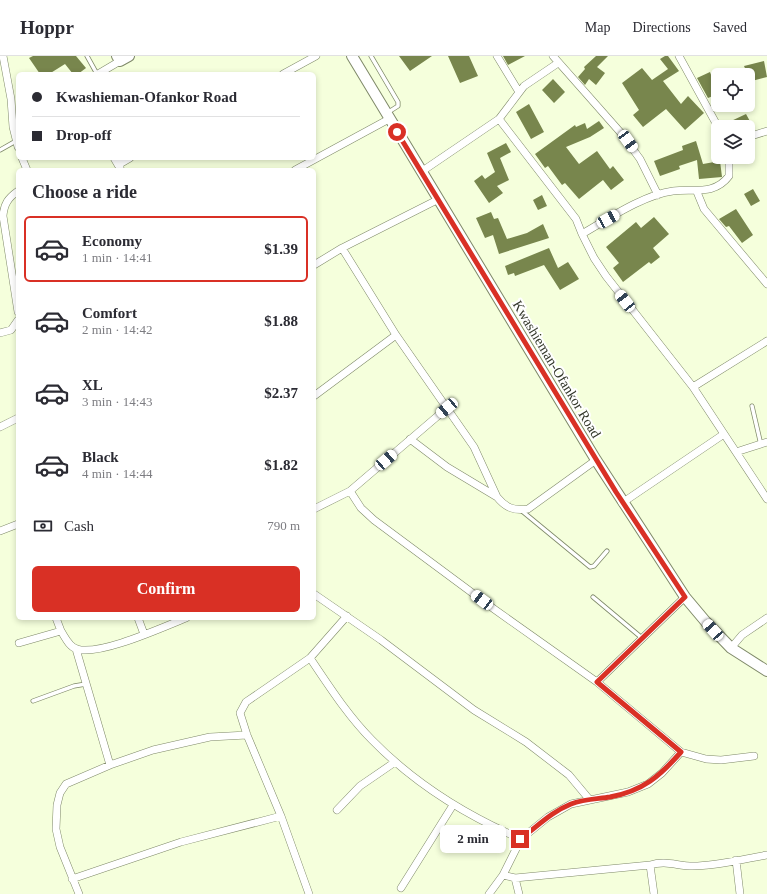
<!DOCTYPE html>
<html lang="en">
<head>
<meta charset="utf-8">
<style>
  :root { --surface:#fff; --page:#f7f7f7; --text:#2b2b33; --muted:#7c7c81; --line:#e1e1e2; --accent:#d93025 }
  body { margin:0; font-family:Georgia,serif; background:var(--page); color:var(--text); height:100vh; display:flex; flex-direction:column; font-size:15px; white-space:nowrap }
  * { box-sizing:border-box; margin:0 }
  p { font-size:13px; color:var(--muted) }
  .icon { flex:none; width:22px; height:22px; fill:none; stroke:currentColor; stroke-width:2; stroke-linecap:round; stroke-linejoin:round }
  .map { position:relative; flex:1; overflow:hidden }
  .sheet { position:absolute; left:16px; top:112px; width:300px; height:452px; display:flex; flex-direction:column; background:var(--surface); border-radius:6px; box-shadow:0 2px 6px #0003 }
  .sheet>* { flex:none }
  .top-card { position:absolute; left:16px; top:16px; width:300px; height:88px; border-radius:6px; box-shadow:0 2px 6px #0003; display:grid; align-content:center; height:88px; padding:0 16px; background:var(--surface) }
  .buttons { position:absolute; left:711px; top:12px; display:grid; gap:8px }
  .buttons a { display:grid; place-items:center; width:44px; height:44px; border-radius:6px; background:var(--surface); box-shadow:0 2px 6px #0003; font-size:20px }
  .end { position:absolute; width:18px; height:18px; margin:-9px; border:5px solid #d93025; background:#fff; box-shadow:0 0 0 2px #fff }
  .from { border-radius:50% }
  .bubble { position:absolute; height:28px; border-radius:6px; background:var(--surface); box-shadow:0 2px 6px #0003; font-size:13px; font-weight:700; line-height:28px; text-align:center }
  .car { position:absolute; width:12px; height:24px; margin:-12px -6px; border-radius:5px; box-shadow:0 0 3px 1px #0007; background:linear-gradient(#fff 24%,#345 0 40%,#fff 0 76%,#345 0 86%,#fff 0) }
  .top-card b { display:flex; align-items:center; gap:14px; height:38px; font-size:15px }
  .top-card b+b { border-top:1px solid var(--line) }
  .top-card i { width:10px; height:10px; background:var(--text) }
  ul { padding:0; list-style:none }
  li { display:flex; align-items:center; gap:12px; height:66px; margin:0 8px 6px; padding:0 8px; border:2px solid transparent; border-radius:6px }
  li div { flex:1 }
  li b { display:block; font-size:15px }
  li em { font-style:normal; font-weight:700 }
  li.on { border-color:var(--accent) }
  li>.icon { width:36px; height:36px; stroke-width:1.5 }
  h2 { padding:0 16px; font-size:18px; line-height:48px }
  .pay { display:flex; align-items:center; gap:10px; height:44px; padding:0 16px; font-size:15px }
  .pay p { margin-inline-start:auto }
  .primary-button { display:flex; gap:8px; margin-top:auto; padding:8px 16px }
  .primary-button a { flex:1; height:46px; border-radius:6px; background:var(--accent); color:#fff; font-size:16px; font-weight:700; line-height:46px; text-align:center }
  header { display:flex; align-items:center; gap:24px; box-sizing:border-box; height:56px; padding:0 20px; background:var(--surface); border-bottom:1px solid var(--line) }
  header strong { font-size:19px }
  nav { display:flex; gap:22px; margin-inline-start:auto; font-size:14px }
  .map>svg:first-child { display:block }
</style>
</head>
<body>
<header>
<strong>Hoppr</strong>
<nav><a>Map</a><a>Directions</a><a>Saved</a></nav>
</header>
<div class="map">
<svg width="767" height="838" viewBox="0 0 767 838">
  <rect width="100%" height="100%" fill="#f5ffdc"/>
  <!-- building -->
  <path fill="#78864d" d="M 33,0 L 76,0 L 86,12 L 78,18 L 73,18 L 65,8 L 49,18 L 40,18 L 29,2 Z
    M 399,0 L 432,0 L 410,15 Z
    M 448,0 L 469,0 L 478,20 L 460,27 Z
    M 503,0 L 525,0 L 508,9 Z
    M 596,0 L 608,0 L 597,11 L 605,17 L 596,29 L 589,23 L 585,29 L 578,21 L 585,13 L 584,11 Z
    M 665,0 L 668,0 L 679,15 L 663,25 L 681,48 L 688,40 L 704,57 L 685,74 L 666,53 L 643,71 L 633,59 L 639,54 L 622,27 L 642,12 L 652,24 L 668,13 L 660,3 Z
    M 764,5 L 767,21 L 748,26 L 748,19 L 744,10 Z
    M 710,16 L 718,38 L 708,42 L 697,22 Z
    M 553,23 L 565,36 L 554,47 L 542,34 Z
    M 529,48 L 544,76 L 531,83 L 516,56 Z
    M 746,58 L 752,69 L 748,71 L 732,71 L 729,66 Z
    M 599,65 L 604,72 L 590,81 L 566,91 L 579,108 L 597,95 L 610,113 L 613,110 L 624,124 L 611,134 L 603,124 L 579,143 L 565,127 L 562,129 L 548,110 L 545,112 L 535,98 L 575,69 L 576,71 L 585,67 L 587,73 Z
    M 696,85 L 703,108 L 720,105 L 722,121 L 699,123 L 697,104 L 679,110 L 680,113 L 660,120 L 654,105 L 683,94 L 682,90 Z
    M 506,87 L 511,96 L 500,102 L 509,124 L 497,130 L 503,137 L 489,147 L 474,125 L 482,119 L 485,123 L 495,116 L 487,97 Z
    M 753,133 L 760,145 L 751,150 L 744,138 Z
    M 542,139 L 547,150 L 538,154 L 533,144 Z
    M 736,153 L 753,179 L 742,187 L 729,170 L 726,171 L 719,163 Z
    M 491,156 L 494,163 L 498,162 L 507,183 L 527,177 L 543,168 L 549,182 L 499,198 L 493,179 L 485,182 L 476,162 Z
    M 654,161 L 669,178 L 653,192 L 660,201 L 651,208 L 649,206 L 623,226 L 613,212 L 619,207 L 606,191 L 636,166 L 641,172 Z
    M 549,192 L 558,212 L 568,206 L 579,223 L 560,234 L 544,209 L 515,220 L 514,217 L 508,219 L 505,210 Z"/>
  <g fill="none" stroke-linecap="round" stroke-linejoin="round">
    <!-- lane casing -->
    <g stroke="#7f8969" stroke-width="5">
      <path id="lane" d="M 87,0 L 97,18
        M 371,0 L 398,46 L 398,50 L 387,57
        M 0,94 L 16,85
        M 752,350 L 761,389
        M 522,455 L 590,511 L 594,510 L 607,495
        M 593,541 L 642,582
        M 33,645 L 74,630 L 86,628"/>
    </g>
    <!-- street casing -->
    <g stroke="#7f8969" stroke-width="8">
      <path id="street" d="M 3,0 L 11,43 L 13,71 L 18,91
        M 497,0 L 519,36
        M 553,0 L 621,77 L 640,103 L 658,139
        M 679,0 L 718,71
        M 98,18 L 120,5
        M 283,18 L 316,0
        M 499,63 L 576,163 L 582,178 L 594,202 L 606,220 L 693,331 L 767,443
        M 748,81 L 767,75
        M 22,102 L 27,114
        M 114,102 L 121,114
        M 118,109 L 130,102
        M 295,114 L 389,63
        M 421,116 L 499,63 L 524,30 L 558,7
        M 18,135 C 8,142 4,148 3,160 L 18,256
        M 697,136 L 704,153 L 767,228
        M 582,178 C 608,163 643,139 673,135 C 693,132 714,140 729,120 L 729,101
        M 342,192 L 396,279 L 474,391 L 497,441 C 506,452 514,455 528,453 L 596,404
        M 314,209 L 342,192 L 437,144
        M 0,277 L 11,274 L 18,264
        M 693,331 L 767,285
        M 314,340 L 396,279
        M 0,371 L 18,362
        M 410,383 L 447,411 L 497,441
        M 736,396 L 767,386
        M 350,435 L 361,452 L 374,464 L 494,553 L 597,626 L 681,696 L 706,703 L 721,704 L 754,700
        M 622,447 L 724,378
        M 314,453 L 350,435 L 447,352
        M 0,475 L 18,468
        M 314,538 L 381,584 L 474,654 L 526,686 L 569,719 L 589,743
        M 56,562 L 61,575
        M 138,562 L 144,578
        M 19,587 L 61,575 C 65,581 69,591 77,593 C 100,600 163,571 186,562
        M 731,592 L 742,579 L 767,562
        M 76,593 L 110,709
        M 310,602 C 329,630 348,660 372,684 C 415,728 465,759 521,783
        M 597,626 L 685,541
        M 337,754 L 360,730 L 395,706
        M 736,804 L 740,838
        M 650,809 L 654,838
        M 503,819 L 515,822 L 650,809 C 666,804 677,810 693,810 C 717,810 743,803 767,799
        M 515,822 L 519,838
        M 72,823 L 181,786 L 281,760
        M 401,832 L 453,749
        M 79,838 L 60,791 L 56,773 L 57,749 L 60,737 L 66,728 L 110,709 L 153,694 L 210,681 L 247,679
        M 309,838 L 281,760 L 247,679 L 240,657 L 246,646 L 310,602 L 347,560
        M 489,838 L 503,819 L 521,783 L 548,761 L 571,748 L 628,736 L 648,728 L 662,717 L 681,696"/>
    </g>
    <!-- secondary casing -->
    <g stroke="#7f8969" stroke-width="12">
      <path id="secondary" d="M 117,0 L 120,5 L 129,0
        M 352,0 L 596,404 L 685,541 L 706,566 L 731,592 L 767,615"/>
    </g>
    <!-- lane -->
    <use href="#lane" stroke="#fff" stroke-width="3.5"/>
    <!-- street -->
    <use href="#street" stroke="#fff" stroke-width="7"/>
    <!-- secondary -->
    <use href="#secondary" stroke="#fff" stroke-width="10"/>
  </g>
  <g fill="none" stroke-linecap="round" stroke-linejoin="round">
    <!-- route -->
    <path stroke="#d93025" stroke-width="5" d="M 397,76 L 616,436 L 685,541 L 597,626 L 681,696 C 660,720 643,735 610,741 C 597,743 584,743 571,748 C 551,756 537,771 520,783"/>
  </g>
  <g text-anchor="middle" stroke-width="4" stroke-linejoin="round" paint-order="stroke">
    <!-- street labels -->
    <g font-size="14" fill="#33372a" stroke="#fff">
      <text transform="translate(557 313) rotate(59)" y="5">Kwashieman-Ofankor Road</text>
    </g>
  </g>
</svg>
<div class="buttons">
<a><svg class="icon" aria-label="locate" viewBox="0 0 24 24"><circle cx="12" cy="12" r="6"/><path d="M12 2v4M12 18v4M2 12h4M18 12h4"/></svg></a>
<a><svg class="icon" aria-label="layers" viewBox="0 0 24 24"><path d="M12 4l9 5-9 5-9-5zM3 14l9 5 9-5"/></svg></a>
</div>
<i class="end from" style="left:397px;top:76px"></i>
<i class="end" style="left:520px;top:783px"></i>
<div class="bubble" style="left:440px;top:769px;width:66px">2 min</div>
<i class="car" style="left:628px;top:85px;rotate:144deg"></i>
<i class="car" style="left:608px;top:163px;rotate:61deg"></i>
<i class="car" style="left:625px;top:245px;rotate:322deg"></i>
<i class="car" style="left:447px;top:352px;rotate:230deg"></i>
<i class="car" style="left:386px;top:404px;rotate:49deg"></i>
<i class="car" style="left:482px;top:544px;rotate:307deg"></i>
<i class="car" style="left:713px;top:574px;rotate:318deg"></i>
<div class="top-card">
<b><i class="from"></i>Kwashieman-Ofankor Road</b>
<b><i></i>Drop-off</b>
</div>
<section class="sheet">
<h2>Choose a ride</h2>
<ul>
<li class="on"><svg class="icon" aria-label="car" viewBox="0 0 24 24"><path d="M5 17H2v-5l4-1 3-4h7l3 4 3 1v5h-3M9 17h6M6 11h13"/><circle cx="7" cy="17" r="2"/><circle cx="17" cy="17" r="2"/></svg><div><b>Economy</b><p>1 min · 14:41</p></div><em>$1.39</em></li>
<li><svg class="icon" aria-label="car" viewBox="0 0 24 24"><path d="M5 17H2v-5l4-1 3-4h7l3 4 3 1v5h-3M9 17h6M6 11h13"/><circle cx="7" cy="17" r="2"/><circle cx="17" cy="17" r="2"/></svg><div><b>Comfort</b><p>2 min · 14:42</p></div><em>$1.88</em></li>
<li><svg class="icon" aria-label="car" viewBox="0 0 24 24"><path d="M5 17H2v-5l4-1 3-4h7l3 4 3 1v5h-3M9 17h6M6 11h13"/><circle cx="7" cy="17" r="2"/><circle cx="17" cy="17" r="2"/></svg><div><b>XL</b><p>3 min · 14:43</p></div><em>$2.37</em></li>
<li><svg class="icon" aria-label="car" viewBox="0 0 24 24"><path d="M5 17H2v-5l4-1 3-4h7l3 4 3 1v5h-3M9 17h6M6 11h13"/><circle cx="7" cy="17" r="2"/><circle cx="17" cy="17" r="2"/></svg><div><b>Black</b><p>4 min · 14:44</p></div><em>$1.82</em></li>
</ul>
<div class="pay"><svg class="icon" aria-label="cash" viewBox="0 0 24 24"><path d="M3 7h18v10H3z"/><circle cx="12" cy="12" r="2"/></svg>Cash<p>790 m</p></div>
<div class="primary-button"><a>Confirm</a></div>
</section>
</div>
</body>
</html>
